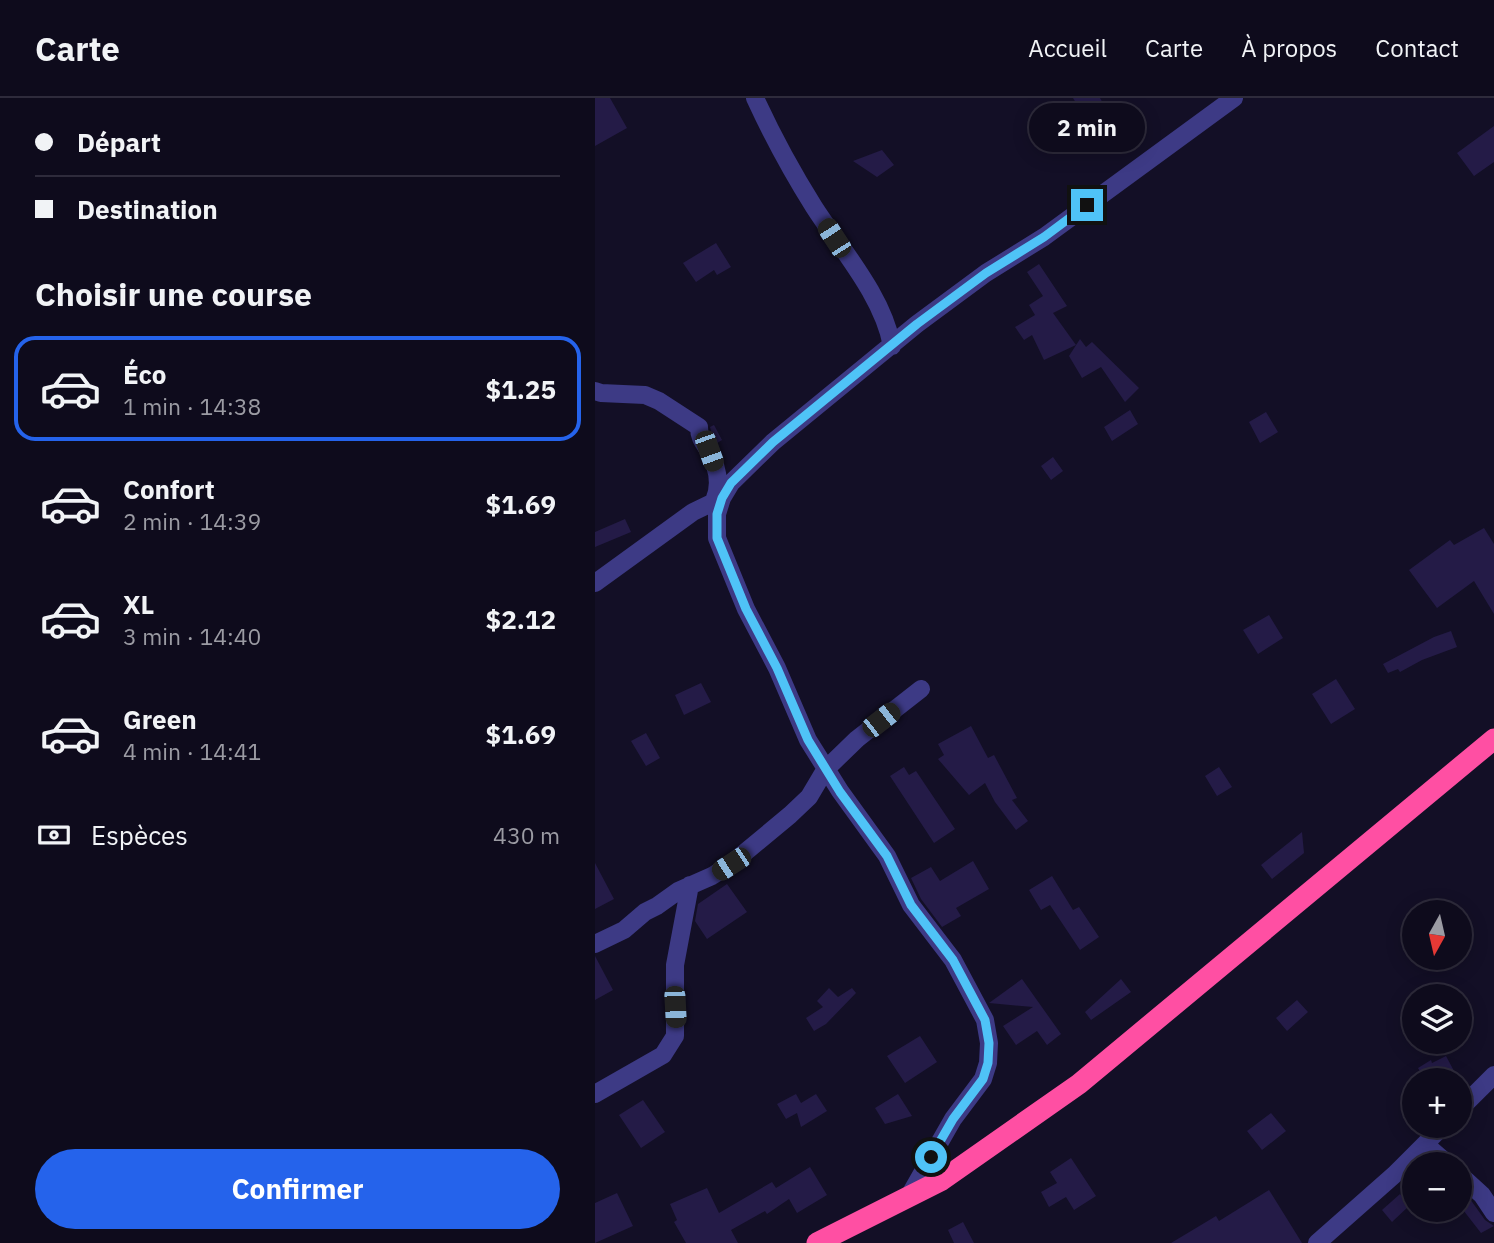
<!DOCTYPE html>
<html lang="fr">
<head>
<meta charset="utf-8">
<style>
  :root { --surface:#0e0b1c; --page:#1c1929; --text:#f1f3f6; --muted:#9b9ba3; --line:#2e2b3b; --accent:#2563eb }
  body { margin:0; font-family:"IBM Plex Sans",sans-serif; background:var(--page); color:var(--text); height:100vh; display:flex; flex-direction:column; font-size:26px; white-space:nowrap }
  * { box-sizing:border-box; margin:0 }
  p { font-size:23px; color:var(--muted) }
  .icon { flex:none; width:38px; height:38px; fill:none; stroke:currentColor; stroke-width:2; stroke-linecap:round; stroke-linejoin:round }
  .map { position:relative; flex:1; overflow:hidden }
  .sheet { display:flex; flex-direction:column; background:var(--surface); width:595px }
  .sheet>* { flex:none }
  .guide { display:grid; align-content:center; height:154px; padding:0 35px; background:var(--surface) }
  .needle { width:46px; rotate:188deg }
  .fabs { position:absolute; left:807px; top:802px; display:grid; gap:14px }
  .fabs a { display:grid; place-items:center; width:70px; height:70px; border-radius:50%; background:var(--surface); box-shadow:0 4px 18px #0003,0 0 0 2px var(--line); font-size:35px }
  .end { position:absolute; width:32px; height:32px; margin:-16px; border:9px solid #4fc3f7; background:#111; box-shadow:0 0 0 4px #111 }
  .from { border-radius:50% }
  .bubble { position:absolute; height:49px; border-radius:24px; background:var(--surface); box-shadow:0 4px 18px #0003,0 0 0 2px var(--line); font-size:23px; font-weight:700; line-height:49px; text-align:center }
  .car { position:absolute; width:21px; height:42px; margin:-21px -10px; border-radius:9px; box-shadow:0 0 5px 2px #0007; background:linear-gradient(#222 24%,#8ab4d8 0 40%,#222 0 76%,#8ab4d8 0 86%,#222 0) }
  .guide b { display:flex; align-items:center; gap:24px; height:66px; font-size:26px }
  .guide b+b { border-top:2px solid var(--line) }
  .guide i { width:18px; height:18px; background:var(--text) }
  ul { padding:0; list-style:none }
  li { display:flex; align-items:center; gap:21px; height:105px; margin:0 14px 10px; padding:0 21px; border:4px solid transparent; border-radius:21px }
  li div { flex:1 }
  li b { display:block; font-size:26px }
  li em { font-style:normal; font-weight:700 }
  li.active { border-color:var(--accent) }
  li>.icon { width:63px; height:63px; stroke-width:1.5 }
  h2 { padding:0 35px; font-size:32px; line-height:84px }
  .pay { display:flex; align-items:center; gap:18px; height:77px; padding:0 35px; font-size:26px }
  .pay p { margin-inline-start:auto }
  .cta { display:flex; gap:14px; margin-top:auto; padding:14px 35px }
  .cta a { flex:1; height:80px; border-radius:42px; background:var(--accent); color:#fff; font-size:28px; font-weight:700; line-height:80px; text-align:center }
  header { display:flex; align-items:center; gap:42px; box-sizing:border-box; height:98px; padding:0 35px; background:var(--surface); border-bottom:2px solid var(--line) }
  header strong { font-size:33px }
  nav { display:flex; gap:38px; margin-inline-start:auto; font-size:24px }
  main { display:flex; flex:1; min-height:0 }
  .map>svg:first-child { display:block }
</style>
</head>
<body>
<header>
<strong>Carte</strong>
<nav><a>Accueil</a><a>Carte</a><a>À propos</a><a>Contact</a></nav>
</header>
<main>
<section class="sheet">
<div class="guide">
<b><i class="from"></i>Départ</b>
<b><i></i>Destination</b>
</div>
<h2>Choisir une course</h2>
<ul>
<li class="active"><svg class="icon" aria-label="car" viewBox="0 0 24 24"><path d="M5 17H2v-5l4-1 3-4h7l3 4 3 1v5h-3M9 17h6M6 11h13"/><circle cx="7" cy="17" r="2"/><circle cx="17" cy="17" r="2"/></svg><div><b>Éco</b><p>1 min · 14:38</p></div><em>$1.25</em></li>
<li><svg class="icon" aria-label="car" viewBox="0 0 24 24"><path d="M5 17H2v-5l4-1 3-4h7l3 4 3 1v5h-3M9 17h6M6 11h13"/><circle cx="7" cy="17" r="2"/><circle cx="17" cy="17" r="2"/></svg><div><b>Confort</b><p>2 min · 14:39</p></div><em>$1.69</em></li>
<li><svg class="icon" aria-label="car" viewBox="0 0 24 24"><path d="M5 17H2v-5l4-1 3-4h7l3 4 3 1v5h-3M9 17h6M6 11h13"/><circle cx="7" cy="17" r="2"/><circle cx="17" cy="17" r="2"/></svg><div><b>XL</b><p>3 min · 14:40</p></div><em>$2.12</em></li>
<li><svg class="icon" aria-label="car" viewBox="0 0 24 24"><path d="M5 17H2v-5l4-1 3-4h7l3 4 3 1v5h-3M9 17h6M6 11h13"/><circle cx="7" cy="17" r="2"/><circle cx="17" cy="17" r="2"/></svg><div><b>Green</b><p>4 min · 14:41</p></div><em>$1.69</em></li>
</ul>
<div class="pay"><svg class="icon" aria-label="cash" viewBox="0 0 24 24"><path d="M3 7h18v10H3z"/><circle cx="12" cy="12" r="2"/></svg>Espèces<p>430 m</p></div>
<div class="cta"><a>Confirmer</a></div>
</section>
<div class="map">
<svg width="899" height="1145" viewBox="0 0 899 1145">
  <rect width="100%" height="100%" fill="#130f26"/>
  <!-- building -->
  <path fill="#241b47" d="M 0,0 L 15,0 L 32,30 L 0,48 Z
    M 478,0 L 505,0 L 514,16 L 500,36 Z
    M 899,28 L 899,64 L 879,78 L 862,55 Z
    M 287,52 L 299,67 L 282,79 L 258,63 Z
    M 121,145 L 136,169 L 122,177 L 119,172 L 101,184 L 88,165 Z
    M 444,166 L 472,208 L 458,215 L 481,247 L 449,262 L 437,237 L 429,242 L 420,229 L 440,217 L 434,207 L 448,198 L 432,174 Z
    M 485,241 L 491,249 L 497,244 L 544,290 L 530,304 L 506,269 L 487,280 L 474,258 Z
    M 535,312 L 543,326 L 517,343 L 509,329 Z
    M 671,314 L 683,334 L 665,345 L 654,324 Z
    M 119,327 L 127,342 L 122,345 L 116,333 L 115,329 Z
    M 458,359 L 468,373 L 456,382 L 446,368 Z
    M 30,421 L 36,434 L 0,449 L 0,434 Z
    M 889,430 L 899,446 L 899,516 L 879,483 L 842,510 L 814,472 L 855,442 L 859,447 Z
    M 674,517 L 688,540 L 663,556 L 648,532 Z
    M 856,533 L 862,549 L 827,562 L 805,574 L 803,571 L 793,575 L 788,566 L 839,539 Z
    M 741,581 L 760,611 L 736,626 L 717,596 Z
    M 106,585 L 116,604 L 89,617 L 80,597 Z
    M 376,628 L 393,660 L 399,657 L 422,700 L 417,702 L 433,723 L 421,732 L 400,704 L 390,685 L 374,697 L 343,661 L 349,657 L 343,646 Z
    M 51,635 L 65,660 L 51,668 L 36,643 Z
    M 309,669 L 314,677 L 321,673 L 360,731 L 339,745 L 295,678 Z
    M 624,669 L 637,689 L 622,698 L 610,678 Z
    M 707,734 L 709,755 L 677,781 L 666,767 Z
    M 378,763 L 394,791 L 361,810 L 366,818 L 347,829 L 326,801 L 316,780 L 336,769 L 345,783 Z
    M 0,765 L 19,801 L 0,811 Z
    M 457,778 L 478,812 L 484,809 L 504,839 L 485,852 L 455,807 L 446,812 L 434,792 Z
    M 132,786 L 152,814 L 112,841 L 100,823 L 103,806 Z
    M 0,858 L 18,892 L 0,902 Z
    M 427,881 L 466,936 L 452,947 L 442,933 L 421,947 L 408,928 L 438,909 L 394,905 Z
    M 526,881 L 536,894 L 496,922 L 490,914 Z
    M 234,890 L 243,899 L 257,890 L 261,895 L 231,926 L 219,933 L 211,920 L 228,909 L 222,903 Z
    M 702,902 L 713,914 L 692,933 L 681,920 Z
    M 325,938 L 342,964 L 310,985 L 292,958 Z
    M 851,958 L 859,973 L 842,982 L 830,982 L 823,970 L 836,962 L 837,965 Z
    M 201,996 L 206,1005 L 221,996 L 232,1013 L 206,1029 L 202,1015 L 191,1021 L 182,1006 Z
    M 303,996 L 317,1018 L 290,1026 L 280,1010 Z
    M 48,1002 L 70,1034 L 46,1050 L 24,1017 Z
    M 676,1015 L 691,1033 L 667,1052 L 652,1033 Z
    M 476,1060 L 501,1098 L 479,1112 L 471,1099 L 454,1109 L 446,1094 L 462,1085 L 455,1074 Z
    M 215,1069 L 232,1097 L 202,1115 L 194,1101 L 172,1116 L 170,1113 L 136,1132 L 143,1145 L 91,1145 L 79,1124 L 82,1122 L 75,1106 L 112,1090 L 124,1115 L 177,1084 L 181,1090 Z
    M 674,1092 L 707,1145 L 576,1145 L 621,1118 L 624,1123 Z
    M 22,1095 L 38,1128 L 0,1145 L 0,1105 Z
    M 805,1096 L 815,1107 L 797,1124 L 787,1112 Z
    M 875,1101 L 890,1122 L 899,1128 L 886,1135 L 865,1108 Z
    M 368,1124 L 379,1145 L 359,1145 L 353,1132 Z"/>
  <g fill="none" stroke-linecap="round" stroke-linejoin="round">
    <!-- minor -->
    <path stroke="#3d3a85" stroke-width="18" d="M 160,0 C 177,37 197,74 219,109 C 246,151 288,198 297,248
      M 0,293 L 6,295 L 50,297 L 64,303 L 104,329 C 104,338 107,343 112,350 C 122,367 127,385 119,403
      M 0,485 L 98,414 L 127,400
      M 0,846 L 29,832 L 50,814 L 62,808 L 83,793 L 117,778 L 136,766 L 195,717 L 214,699 L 230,672 L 262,641 L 326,591
      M 0,996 L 68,957 L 80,938 L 80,867 L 95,787
      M 864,1012 L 899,977
      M 831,1047 L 853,1066
      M 864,1076 L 887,1097 L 899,1115
      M 313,1100 L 358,1021 L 388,981 L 393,965 L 394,945 L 390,922 L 358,862 L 316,807 L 292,758 L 245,693 L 213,642 L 182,570 L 151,511 L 122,440 L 122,416 L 127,400 L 136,385 L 178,344 L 322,226 L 391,175 L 449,139 L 639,0
      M 722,1145 L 799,1077 L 849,1027"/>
    <!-- highway -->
    <path stroke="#ff4fa3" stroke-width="21" d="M 222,1145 L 347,1082 L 484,986 L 899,641"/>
  </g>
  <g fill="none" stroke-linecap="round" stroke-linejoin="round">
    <!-- route -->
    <path stroke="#4fc3f7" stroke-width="9" d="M 336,1059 L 358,1021 L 388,981 L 393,965 L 394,945 L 390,922 L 358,862 L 316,807 L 292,758 L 245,694 L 213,642 L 182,570 L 151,511 L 122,440 L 122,416 L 127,400 L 136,385 L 178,344 L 322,226 L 391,175 L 449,139 L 492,107"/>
  </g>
</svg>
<div class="fabs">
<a><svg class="needle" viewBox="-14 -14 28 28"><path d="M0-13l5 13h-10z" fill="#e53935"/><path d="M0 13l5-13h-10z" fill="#9b9ba3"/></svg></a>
<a><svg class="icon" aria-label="layers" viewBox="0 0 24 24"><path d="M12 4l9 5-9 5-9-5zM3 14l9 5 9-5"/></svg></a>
<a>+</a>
<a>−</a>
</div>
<i class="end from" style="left:336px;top:1059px"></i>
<i class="end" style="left:492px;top:107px"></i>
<div class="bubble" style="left:434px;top:5px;width:116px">2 min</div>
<i class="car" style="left:239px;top:140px;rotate:327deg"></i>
<i class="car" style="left:114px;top:353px;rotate:160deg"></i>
<i class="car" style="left:286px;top:622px;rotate:52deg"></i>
<i class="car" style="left:136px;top:766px;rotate:237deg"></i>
<i class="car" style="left:80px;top:909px;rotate:177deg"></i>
</div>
</main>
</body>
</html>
